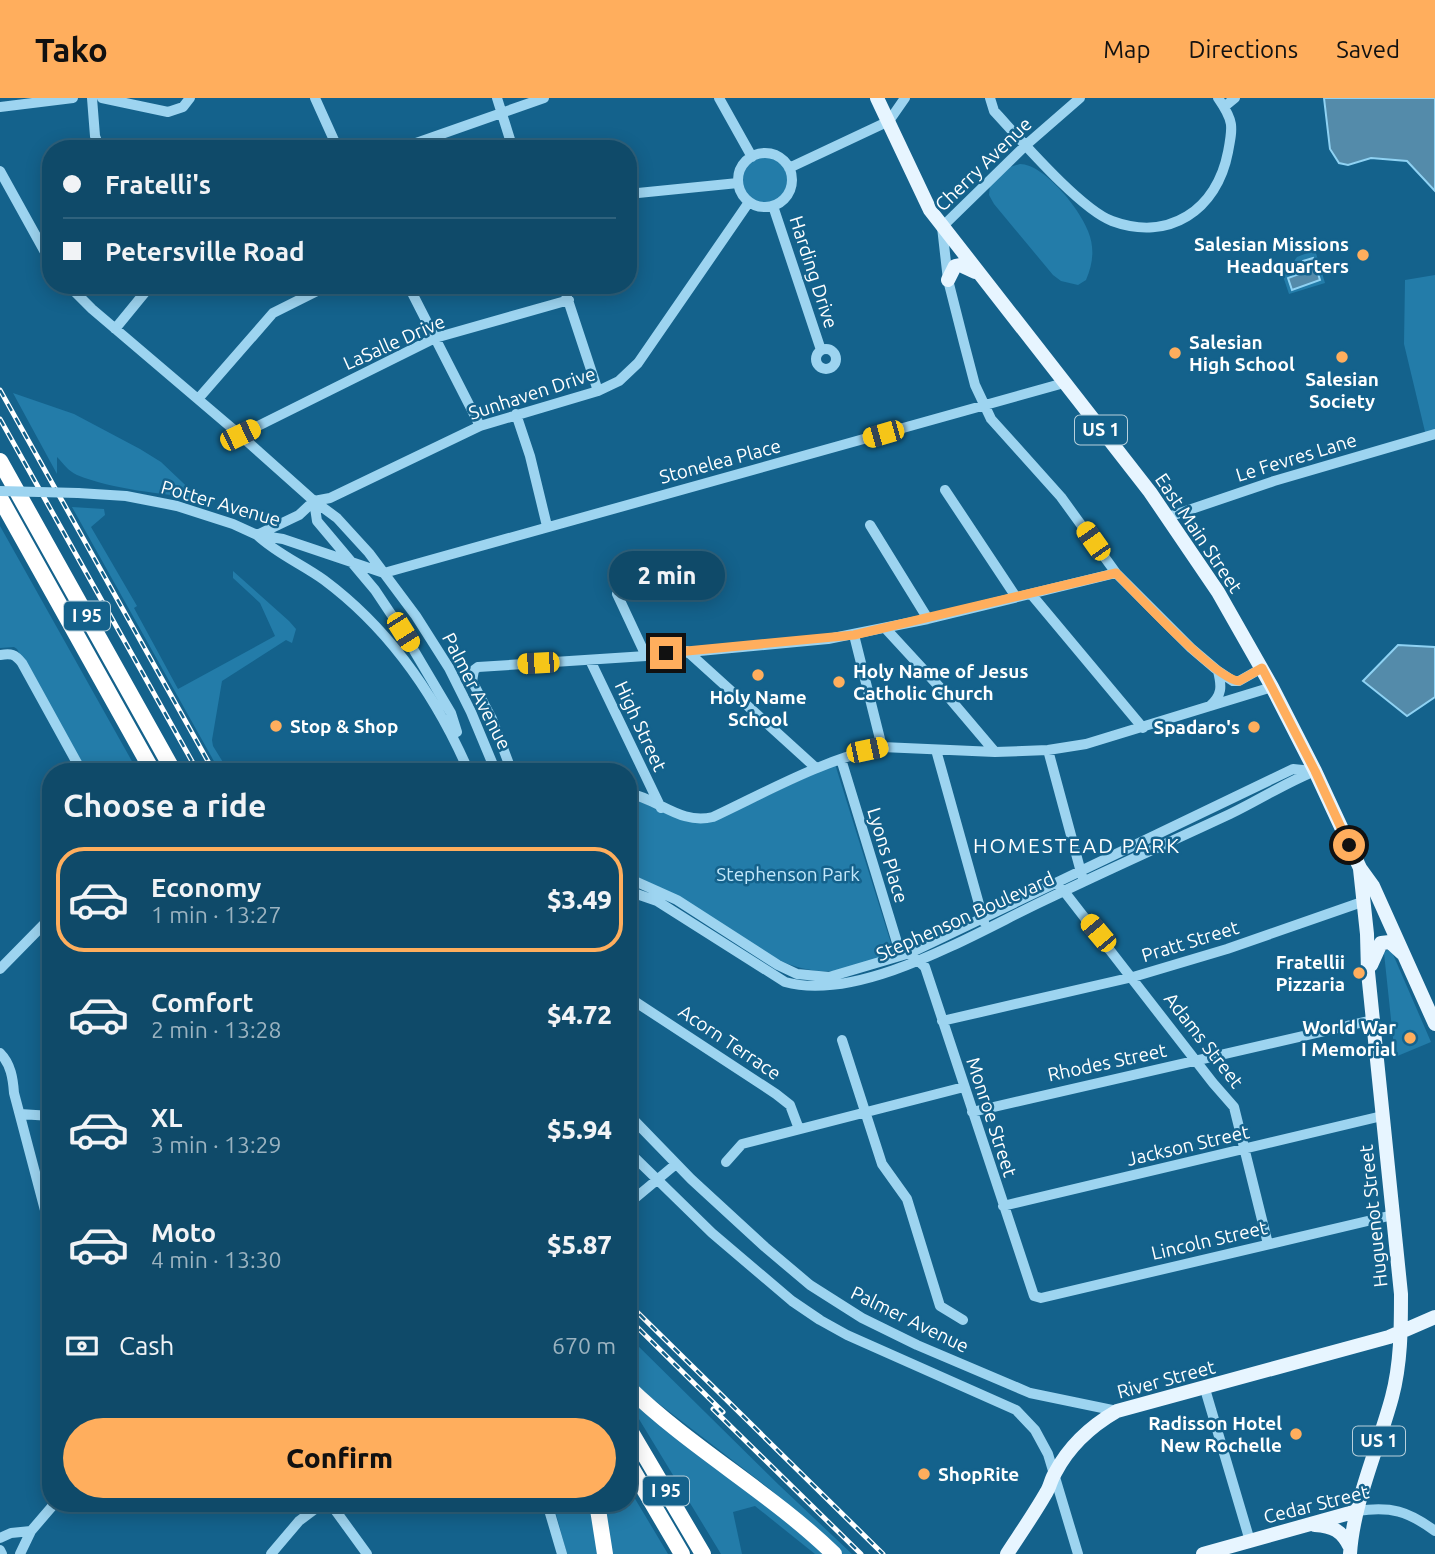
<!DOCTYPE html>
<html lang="en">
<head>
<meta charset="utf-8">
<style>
  :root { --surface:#0f4a69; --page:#18516f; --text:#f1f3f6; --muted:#9bb3c0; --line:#2f627d; --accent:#ffae5d }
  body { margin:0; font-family:Ubuntu,sans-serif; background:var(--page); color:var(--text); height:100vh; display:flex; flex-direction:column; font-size:26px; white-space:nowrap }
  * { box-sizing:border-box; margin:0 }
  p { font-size:23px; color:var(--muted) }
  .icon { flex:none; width:38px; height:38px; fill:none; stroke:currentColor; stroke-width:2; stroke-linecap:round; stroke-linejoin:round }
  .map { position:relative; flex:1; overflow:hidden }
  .side { position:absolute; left:42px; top:665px; width:595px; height:749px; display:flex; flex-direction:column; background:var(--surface); border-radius:28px; box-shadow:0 4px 18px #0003,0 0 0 2px var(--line) }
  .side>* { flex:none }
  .hud { position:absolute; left:42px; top:42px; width:595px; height:154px; border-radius:28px; box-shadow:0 4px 18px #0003,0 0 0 2px var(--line); display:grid; align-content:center; height:154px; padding:0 21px; background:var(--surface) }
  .end { position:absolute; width:32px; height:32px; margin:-16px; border:9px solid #ffae5d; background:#111; box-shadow:0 0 0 4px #111 }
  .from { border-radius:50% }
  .bubble { position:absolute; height:49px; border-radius:24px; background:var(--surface); box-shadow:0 4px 18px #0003,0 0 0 2px var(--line); font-size:23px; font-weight:800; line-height:49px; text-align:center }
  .car { position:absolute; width:21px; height:42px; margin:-21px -10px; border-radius:9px; box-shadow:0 0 5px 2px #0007; background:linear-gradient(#f5c518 24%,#345 0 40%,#f5c518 0 76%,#345 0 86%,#f5c518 0) }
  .hud b { display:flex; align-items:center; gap:24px; height:66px; font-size:26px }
  .hud b+b { border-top:2px solid var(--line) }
  .hud i { width:18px; height:18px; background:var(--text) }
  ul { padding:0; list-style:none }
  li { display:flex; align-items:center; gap:21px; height:105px; margin:0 14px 10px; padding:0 7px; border:4px solid transparent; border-radius:28px }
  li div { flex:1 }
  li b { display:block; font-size:26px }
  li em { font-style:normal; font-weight:800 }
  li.selected { border-color:var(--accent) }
  li>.icon { width:63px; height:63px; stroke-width:1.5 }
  h2 { padding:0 21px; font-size:32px; line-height:84px }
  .pay { display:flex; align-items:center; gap:18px; height:77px; padding:0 21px; font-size:26px }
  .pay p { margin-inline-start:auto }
  .action { display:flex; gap:14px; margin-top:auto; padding:14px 21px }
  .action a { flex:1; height:80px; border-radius:42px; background:var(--accent); color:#111; font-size:28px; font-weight:800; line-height:80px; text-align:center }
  header { display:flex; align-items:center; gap:42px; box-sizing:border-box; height:98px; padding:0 35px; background:var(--accent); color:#111 }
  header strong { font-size:33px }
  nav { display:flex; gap:38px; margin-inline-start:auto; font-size:24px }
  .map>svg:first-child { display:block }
</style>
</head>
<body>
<header>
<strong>Tako</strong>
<nav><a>Map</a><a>Directions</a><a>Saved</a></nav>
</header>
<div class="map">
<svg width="1435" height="1456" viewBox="0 0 1435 1456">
  <rect width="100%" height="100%" fill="#14628c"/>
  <!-- green -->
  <path fill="#237ca9" d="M740 82a24 24 0 1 1 48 0a24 24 0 1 1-48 0Z
    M 1020,66 C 1044,66 1080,111 1088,133 C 1095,150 1093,166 1086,182 L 1078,187 L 1061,183 L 1053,177 L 994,106 L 989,97 L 990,87 L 1010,69 Z
    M 1315,152 L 1325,185 L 1289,196 L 1283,178 L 1297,159 Z
    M 1435,177 L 1435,340 L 1427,342 L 1404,246 L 1405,182 Z
    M 13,295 L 74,316 L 140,351 L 161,364 L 200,401 C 160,395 114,392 77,377 C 68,373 63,365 57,359 L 57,376 Z
    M 72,409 L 104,411 L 105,417 L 91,429 L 137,508 L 134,510 L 178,591 L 275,538 L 260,505 L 233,480 L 233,473 L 289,523 L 296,531 L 292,545 L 286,542 L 222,583 L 212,642 L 213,648 L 229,674 L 220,674 Z
    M 0,428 L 138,674 L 85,674 L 17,551 L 14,549 L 0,550 Z
    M 835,666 L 895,858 C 846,872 824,883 774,860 L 628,776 L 628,698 C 655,710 681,726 711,724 Z
    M 1387,852 L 1392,854 L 1431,944 L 1395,959 L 1384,855 Z
    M 628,1238 L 779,1387 L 852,1456 L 840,1456 L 771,1392 L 645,1295 L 628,1279 Z
    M 631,1299 L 773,1410 L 824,1456 L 815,1456 L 755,1408 L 733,1414 L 742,1456 L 721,1456 L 628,1303 Z
    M 628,1389 L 668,1456 L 610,1456 L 603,1405 L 628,1405 Z
    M 553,1405 L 592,1405 L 598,1456 L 567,1456 Z"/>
  <!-- water -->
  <path fill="#548baa" stroke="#8fd2f3" stroke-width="2" d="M 1324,0 L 1435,0 L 1435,93 L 1407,63 L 1371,60 L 1348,67 L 1339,65 L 1330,51 Z
    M 1313,160 L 1320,182 L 1292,192 L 1288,180 L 1304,174 L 1303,163 Z
    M 1398,547 L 1435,549 L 1435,599 L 1407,618 L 1363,583 Z"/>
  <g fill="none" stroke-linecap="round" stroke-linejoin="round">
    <!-- minor -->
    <path stroke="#9dd4f0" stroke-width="10" d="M 92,0 L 95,38 L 100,51
      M 102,0 L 168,14 L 183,9 L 190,0
      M 315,0 L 338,51
      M 497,0 L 513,51
      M 719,0 L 752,59
      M 990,0 L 994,13 C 1020,41 1080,111 1112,123 C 1169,144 1217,112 1228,54 C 1233,28 1234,23 1218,0
      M 1080,0 L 1026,47 L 942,129 L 948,182 L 964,245 L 975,287 L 991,321 L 1061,399 L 1116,475 L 1191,550 L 1218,573 L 1233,583 L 1239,583 L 1262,570
      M 0,9 L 73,0
      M 1224,9 L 1235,0
      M 399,51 L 544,0
      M738 82a27 27 0 1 1 54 0a27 27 0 1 1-54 0Z
      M 789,70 L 889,23 L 905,0
      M 0,73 L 51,165
      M 628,96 L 738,85
      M 773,108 L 821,252
      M 68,187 L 92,211 L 240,337 L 314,403 L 337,420 L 369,455 L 416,518 L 449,570 L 471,614 L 496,674
      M 408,187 L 480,328
      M 563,187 L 598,293
      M 115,231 L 151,187
      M816 261a10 10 0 1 1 20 0a10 10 0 1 1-20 0Z
      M 198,301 L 273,215 L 329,187
      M 516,316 L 530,358 L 547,428
      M 240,337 L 435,240 L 569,202
      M 945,392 L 1016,499
      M 78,395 L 126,398 L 177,408 L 233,426 L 257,437 L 283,441 L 384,475
      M 314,403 L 317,423 L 375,492 L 403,534 L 451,615 L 457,634
      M 1168,419 L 1274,383 L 1435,336
      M 870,427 L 928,521
      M 257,437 L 299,417 L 314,403 L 330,400 L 480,328 L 598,293 L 619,283 L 638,265 L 749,104
      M 257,437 C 277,456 302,466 324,482 C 391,532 436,598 469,674
      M 384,475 L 1064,285
      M 617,496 L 646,558
      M 1031,496 L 1143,630
      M 886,531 L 945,595 L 995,654
      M 854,537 L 882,649
      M 687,553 L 816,670
      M 0,557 C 11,555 15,556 22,565 L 82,674
      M 590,562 L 661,710
      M 1210,608 C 1222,597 1222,589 1218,573
      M 936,652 L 984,824
      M 1048,652 L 1082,778
      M 841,661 L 899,851 L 910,855 L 925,869 L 1034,1198 L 1041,1200 L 1393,1117
      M 512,674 L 492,621 L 472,583 L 474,572 L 478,569 L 646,558 L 828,541 L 928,521 L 1116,475
      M 628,695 C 659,701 680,727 713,719 C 768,693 823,662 882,649 L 995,654 L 1048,652 L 1086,646 L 1272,589
      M 628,780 L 677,802 L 778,867 L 797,876 L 829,879 L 910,855 L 1293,671 L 1312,673
      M 1060,788 L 1213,985 L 1234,1009 L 1268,1146
      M 628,793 L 657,803 L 785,884 C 860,905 975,835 1043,803 C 1105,773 1168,745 1230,716 C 1259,702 1285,685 1315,673
      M 0,871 L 51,819
      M 628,899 L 776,996 L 790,1007 L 799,1031
      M 942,923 L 1133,879 L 1227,851 L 1362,804
      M 842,942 L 882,1066 L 907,1101 L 940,1208 L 963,1222
      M 0,955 C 11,966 13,981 14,995 L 51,1135
      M 972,1014 L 1373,922
      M 20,1016 L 51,1018
      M 628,1016 L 691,1081 L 765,1149 L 810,1187 L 862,1220 L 917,1247 L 1030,1295 L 1117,1313
      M 628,1053 L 712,1135 L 792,1203 L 820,1222 L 847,1237 L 1016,1312 L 1035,1332 L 1048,1356 L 1078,1456
      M 726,1064 L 742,1046 L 964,989
      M 628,1106 L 676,1066
      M 1003,1108 L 1382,1018
      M 1205,1291 L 1250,1443
      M 330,1405 L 367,1456
      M 547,1405 L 562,1456
      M 1357,1413 C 1391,1408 1408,1413 1435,1433
      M 0,1440 L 11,1435 L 31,1433
      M 0,1452 L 2,1456
      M 20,1456 L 31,1433 L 55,1405
      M 271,1456 L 299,1423 L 323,1405"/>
    <!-- major -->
    <path stroke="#e7f5ff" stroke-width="14" d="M 877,0 L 930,112 L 1150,394 L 1218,494 L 1272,589 L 1315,673 L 1360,770 L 1373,788 L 1435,926
      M 948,182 L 955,168 L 960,167 L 975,174
      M 1371,867 L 1381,845 L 1390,844 L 1402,855
      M 1315,1427 C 1333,1428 1342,1433 1350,1449
      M 1007,1456 C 1020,1436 1034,1416 1046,1395 C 1050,1389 1051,1381 1055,1375 C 1069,1348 1091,1328 1117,1313 L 1389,1239 L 1435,1219
      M 1203,1456 L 1357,1413
      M 1350,1456 C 1353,1405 1379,1348 1392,1299 C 1401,1265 1401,1231 1401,1196 L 1368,874 L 1367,836 L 1360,771"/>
    <!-- highway -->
    <path stroke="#fff" stroke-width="16" d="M 0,363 L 174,674
      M 0,400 L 153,674
      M 628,1289 C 692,1351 770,1394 834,1456
      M 628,1329 L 703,1456
      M 628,1364 L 682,1456
      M 597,1405 L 605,1456"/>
    <!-- rail casing -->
    <g stroke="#fff" stroke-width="5">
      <path id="rail" d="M 0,292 L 214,674
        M 0,321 L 198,674
        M 628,1205 L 883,1456
        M 628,1220 L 723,1314
        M 713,1311 L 861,1456"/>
    </g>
    <!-- rail -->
    <use href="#rail" stroke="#14628c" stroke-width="2.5" stroke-dasharray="8" stroke-linecap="butt"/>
    <!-- minor-bridge -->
    <path stroke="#9dd4f0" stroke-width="10" d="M 0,393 L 78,395"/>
  </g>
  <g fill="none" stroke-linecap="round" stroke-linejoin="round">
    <!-- route -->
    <path stroke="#ffae5d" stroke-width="9" d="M 666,555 L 854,537 L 1116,475 C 1136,495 1216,582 1239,583 L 1262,570 L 1315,673 L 1349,747"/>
  </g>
  <!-- markers -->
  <g fill="#ffae5d" stroke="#14628c" stroke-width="2.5">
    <circle cx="1363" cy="157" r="7"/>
    <circle cx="1175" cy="255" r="7"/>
    <circle cx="1342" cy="259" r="7"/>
    <circle cx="758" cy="577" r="7"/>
    <circle cx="839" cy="584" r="7"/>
    <circle cx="276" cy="628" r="7"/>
    <circle cx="1254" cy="629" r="7"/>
    <circle cx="1359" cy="875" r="7"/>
    <circle cx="1410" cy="940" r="7"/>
    <circle cx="1296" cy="1336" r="7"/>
    <circle cx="924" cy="1376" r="7"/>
  </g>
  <g text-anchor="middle" stroke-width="5" stroke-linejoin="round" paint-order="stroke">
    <!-- shield labels -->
    <g fill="#14628c" stroke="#b8d0dc" stroke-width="2">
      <rect x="1075" y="317.5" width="52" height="29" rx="5"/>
      <rect x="64" y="503.5" width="46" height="29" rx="5"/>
      <rect x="1353" y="1328.5" width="52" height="29" rx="5"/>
      <rect x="643" y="1378.5" width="46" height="29" rx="5"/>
    </g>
    <g font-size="18" font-weight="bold" fill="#fff">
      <text x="1101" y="338">US 1</text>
      <text x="87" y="524">I 95</text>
      <text x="1379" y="1349">US 1</text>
      <text x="666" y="1399">I 95</text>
    </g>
    <!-- street labels -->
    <g font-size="19" fill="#fff" stroke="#14628c">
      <text transform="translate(983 66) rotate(-44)" y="7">Cherry Avenue</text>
      <text transform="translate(814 174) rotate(72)" y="7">Harding Drive</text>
      <text transform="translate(394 244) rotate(-24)" y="7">LaSalle Drive</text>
      <text transform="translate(532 295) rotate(-18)" y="7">Sunhaven Drive</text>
      <text transform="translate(1296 359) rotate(-17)" y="7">Le Fevres Lane</text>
      <text transform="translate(720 363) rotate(-15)" y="7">Stonelea Place</text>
      <text transform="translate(221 405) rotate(16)" y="7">Potter Avenue</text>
      <text transform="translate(1199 435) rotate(56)" y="7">East Main Street</text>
      <text transform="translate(477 593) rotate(63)" y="7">Palmer Avenue</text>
      <text transform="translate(641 628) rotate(65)" y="7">High Street</text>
      <text transform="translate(888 757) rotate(73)" y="7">Lyons Place</text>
      <text transform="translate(965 818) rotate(-24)" y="7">Stephenson Boulevard</text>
      <text transform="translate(1190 843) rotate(-17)" y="7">Pratt Street</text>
      <text transform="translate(1204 942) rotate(52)" y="7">Adams Street</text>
      <text transform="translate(730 944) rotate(34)" y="7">Acorn Terrace</text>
      <text transform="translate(1107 964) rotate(-12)" y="7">Rhodes Street</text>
      <text transform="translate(992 1019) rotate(72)" y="7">Monroe Street</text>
      <text transform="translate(1188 1047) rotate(-13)" y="7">Jackson Street</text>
      <text transform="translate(1373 1118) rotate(-96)" y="7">Huguenot Street</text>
      <text transform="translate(1209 1142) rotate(-13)" y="7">Lincoln Street</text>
      <text transform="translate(910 1221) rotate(26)" y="7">Palmer Avenue</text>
      <text transform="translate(1166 1281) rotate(-15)" y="7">River Street</text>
      <text transform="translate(1316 1406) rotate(-14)" y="7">Cedar Street</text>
    </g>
    <!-- poi labels -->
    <g font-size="19" font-weight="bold" fill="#fff" stroke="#14628c" text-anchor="end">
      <text x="1349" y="153">Salesian Missions<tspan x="1349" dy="22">Headquarters</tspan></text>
      <text x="1189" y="251" text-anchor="start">Salesian<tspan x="1189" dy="22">High School</tspan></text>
      <text x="1342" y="288" text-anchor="middle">Salesian<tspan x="1342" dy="22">Society</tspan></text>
      <text x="853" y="580" text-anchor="start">Holy Name of Jesus<tspan x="853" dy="22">Catholic Church</tspan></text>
      <text x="758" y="606" text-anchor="middle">Holy Name<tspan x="758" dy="22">School</tspan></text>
      <text x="290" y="635" text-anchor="start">Stop &amp; Shop</text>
      <text x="1240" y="636">Spadaro's</text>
      <text x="1345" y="871">Fratellii<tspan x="1345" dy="22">Pizzaria</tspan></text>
      <text x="1396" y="936">World War<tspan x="1396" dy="22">I Memorial</tspan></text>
      <text x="1282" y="1332">Radisson Hotel<tspan x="1282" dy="22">New Rochelle</tspan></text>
      <text x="938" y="1383" text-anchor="start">ShopRite</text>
    </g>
    <!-- park labels -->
    <g font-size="19" fill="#c4e9fc" stroke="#14628c">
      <text x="788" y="783">Stephenson Park</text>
    </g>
    <!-- neighbourhood labels -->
    <g font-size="21" letter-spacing="2" fill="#fff" stroke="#14628c">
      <text x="1077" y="755">HOMESTEAD PARK</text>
    </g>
  </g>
</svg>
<i class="end from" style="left:1349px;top:747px"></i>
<i class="end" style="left:666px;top:555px"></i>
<div class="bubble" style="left:609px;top:453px;width:116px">2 min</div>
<i class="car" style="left:883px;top:336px;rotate:254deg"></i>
<i class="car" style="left:240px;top:337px;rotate:64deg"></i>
<i class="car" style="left:1093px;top:443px;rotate:325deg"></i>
<i class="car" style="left:403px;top:534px;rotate:148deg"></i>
<i class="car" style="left:538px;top:565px;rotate:267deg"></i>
<i class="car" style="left:867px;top:652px;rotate:78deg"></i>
<i class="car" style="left:1098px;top:835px;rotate:320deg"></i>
<div class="hud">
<b><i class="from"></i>Fratelli's</b>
<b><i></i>Petersville Road</b>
</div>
<section class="side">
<h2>Choose a ride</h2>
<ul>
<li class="selected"><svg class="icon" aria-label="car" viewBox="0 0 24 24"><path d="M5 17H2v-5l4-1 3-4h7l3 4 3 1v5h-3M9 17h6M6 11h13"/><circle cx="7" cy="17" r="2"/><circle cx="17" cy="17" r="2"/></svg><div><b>Economy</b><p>1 min · 13:27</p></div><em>$3.49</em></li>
<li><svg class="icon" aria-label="car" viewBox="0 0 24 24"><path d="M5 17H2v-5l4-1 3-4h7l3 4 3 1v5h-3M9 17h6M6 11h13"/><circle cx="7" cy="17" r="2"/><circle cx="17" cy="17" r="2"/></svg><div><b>Comfort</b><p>2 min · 13:28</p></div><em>$4.72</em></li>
<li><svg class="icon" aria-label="car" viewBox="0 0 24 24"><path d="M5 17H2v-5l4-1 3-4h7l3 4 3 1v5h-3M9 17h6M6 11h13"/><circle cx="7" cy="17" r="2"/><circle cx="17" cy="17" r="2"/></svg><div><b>XL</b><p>3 min · 13:29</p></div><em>$5.94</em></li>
<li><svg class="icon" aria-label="car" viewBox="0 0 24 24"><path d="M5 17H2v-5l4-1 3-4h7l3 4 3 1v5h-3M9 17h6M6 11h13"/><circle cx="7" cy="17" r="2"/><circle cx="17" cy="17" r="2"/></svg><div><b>Moto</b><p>4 min · 13:30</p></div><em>$5.87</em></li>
</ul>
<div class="pay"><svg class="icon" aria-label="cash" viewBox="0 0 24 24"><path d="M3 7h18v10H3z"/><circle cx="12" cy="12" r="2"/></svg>Cash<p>670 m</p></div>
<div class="action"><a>Confirm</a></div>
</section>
</div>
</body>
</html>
